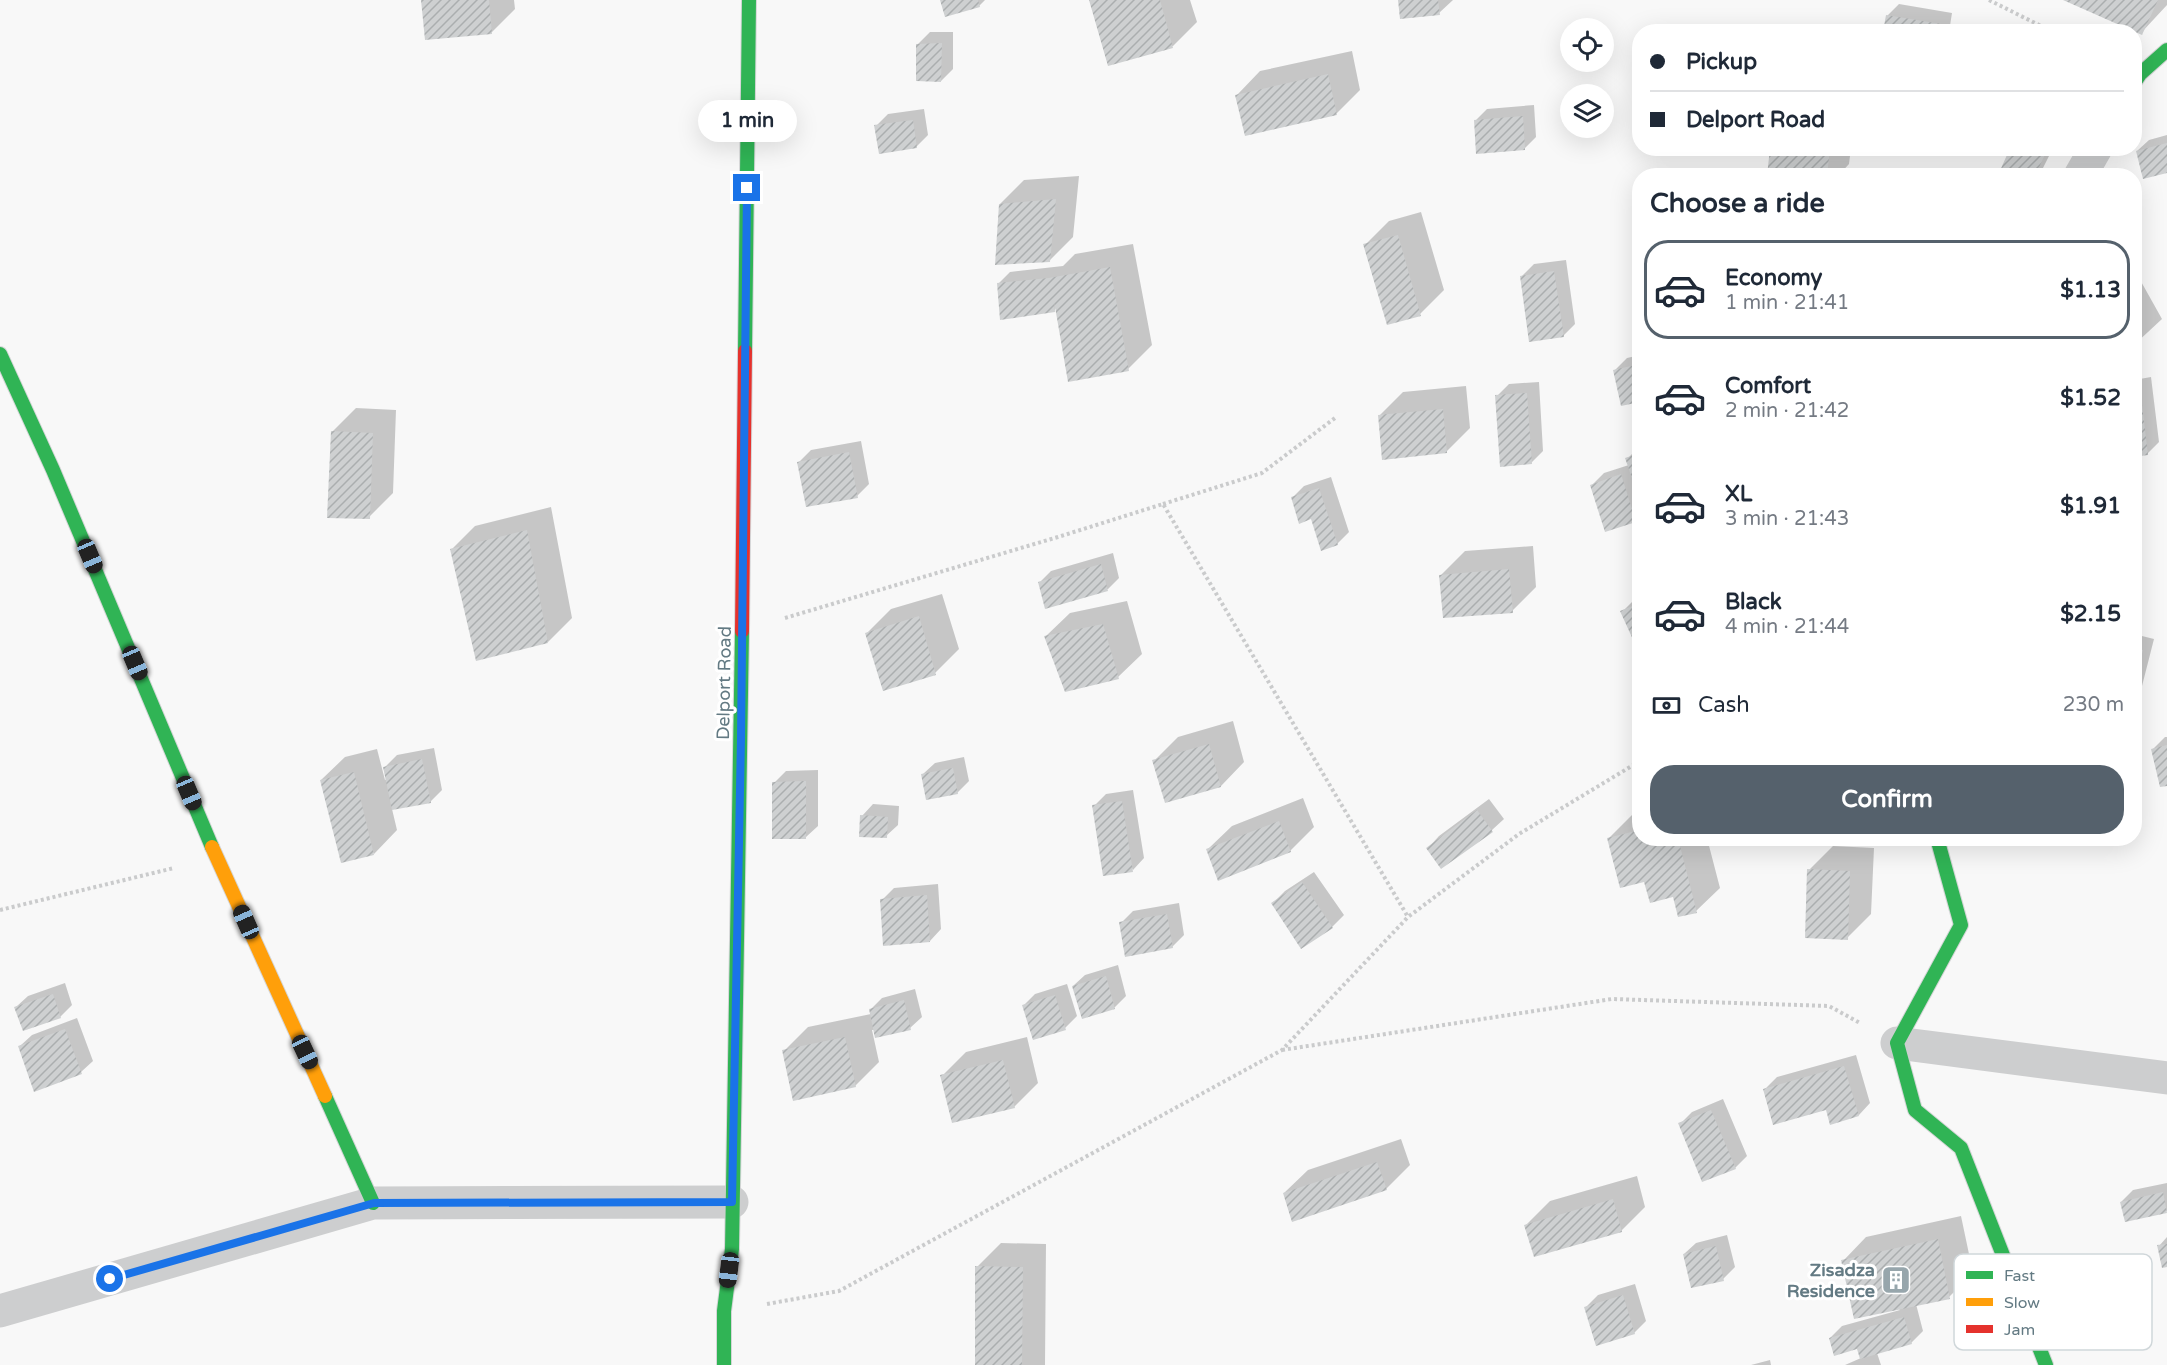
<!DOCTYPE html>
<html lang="en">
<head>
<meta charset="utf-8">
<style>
  :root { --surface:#fff; --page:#f2f2f3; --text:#1f2937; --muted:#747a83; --line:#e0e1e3; --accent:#55616c }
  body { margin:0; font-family:"Varela Round",sans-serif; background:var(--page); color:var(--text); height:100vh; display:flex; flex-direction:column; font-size:22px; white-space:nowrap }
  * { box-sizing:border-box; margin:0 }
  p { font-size:20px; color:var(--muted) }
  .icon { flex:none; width:33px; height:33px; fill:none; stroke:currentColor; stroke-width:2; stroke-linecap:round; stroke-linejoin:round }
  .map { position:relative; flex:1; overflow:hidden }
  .side { position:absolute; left:1632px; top:168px; width:510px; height:678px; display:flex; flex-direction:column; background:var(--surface); border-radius:24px; box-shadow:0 6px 24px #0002 }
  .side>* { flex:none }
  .guide { position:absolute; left:1632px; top:24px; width:510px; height:132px; border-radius:24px; box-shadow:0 6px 24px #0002; display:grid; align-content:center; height:132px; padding:0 18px; background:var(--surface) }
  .buttons { position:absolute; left:1560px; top:18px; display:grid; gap:12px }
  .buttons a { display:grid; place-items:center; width:54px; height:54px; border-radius:50%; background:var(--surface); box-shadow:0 6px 24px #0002; font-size:30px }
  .end { position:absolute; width:27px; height:27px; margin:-14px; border:8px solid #1a73e8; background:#fff; box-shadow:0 0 0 3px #fff }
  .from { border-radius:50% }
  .bubble { position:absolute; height:42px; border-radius:21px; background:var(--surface); box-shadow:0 6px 24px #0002; font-size:20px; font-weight:700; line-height:42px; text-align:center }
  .car { position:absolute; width:18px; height:36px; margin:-18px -9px; border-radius:8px; box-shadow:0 0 4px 2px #0007; background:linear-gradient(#222 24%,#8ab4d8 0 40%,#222 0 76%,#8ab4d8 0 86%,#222 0) }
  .guide b { display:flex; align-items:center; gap:21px; height:57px; font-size:22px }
  .guide b+b { border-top:2px solid var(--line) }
  .guide i { width:15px; height:15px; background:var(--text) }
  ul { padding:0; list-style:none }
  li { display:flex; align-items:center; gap:18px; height:99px; margin:0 12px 9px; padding:0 6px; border:3px solid transparent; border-radius:24px }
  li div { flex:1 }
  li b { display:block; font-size:22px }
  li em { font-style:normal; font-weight:700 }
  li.selected { border-color:var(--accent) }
  li>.icon { width:54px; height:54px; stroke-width:1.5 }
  h2 { padding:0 18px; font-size:27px; line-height:72px }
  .pay { display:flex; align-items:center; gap:15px; height:66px; padding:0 18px; font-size:22px }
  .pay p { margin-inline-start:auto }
  .primary-button { display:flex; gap:12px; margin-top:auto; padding:12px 18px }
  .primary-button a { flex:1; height:69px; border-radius:24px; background:var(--accent); color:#fff; font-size:24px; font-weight:700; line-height:69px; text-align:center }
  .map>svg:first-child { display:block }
</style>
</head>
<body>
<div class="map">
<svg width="2167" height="1365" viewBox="0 0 2167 1365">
  <defs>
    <pattern id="building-hatch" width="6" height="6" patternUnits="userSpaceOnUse" patternTransform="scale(1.5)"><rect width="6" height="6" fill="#ced0d1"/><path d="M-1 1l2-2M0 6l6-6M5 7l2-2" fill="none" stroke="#abaeaf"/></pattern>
  </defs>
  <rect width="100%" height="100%" fill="#f8f8f8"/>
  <!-- shadow -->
  <path fill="#0003" d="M 423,0 L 514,0 L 515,9 L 491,33 Z
    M 941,0 L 985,0 L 979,6 Z
    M 1091,0 L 1190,0 L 1197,22 L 1173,46 L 1109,65 Z
    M 1400,0 L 1453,0 L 1439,13 Z
    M 2067,0 L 2167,0 L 2167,5 L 2141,33 Z
    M 1899,4 L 1952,13 L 1949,32 L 1885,32 L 1887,16 Z
    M 930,32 L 953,32 L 953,69 L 941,81 L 918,44 Z
    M 1352,51 L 1360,90 L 1337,113 L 1237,95 L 1260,71 Z
    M 1534,105 L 1536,137 L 1524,149 L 1475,121 L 1487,109 Z
    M 924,109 L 928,135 L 916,147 L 876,126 L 888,114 Z
    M 2167,135 L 2167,171 L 2137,151 L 2149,140 Z
    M 1772,148 L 1851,148 L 1849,164 L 1838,176 L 1769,176 Z
    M 2012,148 L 2053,148 L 2039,176 L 2008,176 Z
    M 1079,176 L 1073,237 L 1049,261 L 1000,204 L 1024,180 Z
    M 1421,212 L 1444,290 L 1420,314 L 1365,245 L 1389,221 Z
    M 1133,244 L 1152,345 L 1128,369 L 1056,308 L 1054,311 L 998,284 L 1010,272 L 1063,266 L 1075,254 Z
    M 1566,260 L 1575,324 L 1563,336 L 1522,276 L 1534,264 Z
    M 2134,269 L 2162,319 L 2134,345 Z
    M 1640,355 L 1640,400 L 1615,370 L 1627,358 Z
    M 2151,377 L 2159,442 L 2147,454 L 2134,455 L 2134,380 Z
    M 1539,382 L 1543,451 L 1531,463 L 1497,396 L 1509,384 Z
    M 1466,386 L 1470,428 L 1446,452 L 1379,416 L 1403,392 Z
    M 356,408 L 396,410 L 393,493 L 369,517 L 332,432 Z
    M 861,441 L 869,484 L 857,496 L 799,462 L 811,450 Z
    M 1640,446 L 1640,517 L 1636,521 L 1592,485 L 1604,473 L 1629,465 L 1627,459 Z
    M 1331,477 L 1349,532 L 1337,544 L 1292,498 L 1304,486 Z
    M 551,507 L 572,618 L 548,642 L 452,549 L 475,526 Z
    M 1533,546 L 1536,587 L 1512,611 L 1441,575 L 1465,551 Z
    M 1113,553 L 1119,578 L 1108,589 L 1046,607 L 1039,583 L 1051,571 Z
    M 942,594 L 959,649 L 935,673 L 867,633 L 891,609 Z
    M 1640,594 L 1640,651 L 1622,612 Z
    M 1127,601 L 1142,654 L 1118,677 L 1046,636 L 1070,613 Z
    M 2134,634 L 2154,639 L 2142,686 L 2134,694 Z
    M 1233,721 L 1244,762 L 1221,786 L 1154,761 L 1178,737 Z
    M 2165,737 L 2167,737 L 2167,784 L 2153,749 Z
    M 434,748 L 442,790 L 430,802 L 392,809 L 397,830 L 374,854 L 321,780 L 345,757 L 377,749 L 385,780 L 387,779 L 385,767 L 397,755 Z
    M 964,757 L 969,781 L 957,793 L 923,774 L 935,763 Z
    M 818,770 L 818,826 L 806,837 L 774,783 L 786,771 Z
    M 1133,790 L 1144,858 L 1133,870 L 1094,806 L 1106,794 Z
    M 1303,798 L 1314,827 L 1290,851 L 1208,849 L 1232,826 Z
    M 1489,799 L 1504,819 L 1492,830 L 1442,867 L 1428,848 L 1439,836 Z
    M 873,804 L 899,806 L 898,825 L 886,836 L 862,816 Z
    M 1640,813 L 1640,838 L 1707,838 L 1720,888 L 1696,911 L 1674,895 L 1646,880 L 1608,839 L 1632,815 Z
    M 1833,846 L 1874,848 L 1871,914 L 1847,938 L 1809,870 Z
    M 1314,872 L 1344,915 L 1332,927 L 1273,903 L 1285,891 Z
    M 938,884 L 941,929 L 930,941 L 882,900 L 894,888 Z
    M 1179,903 L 1184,935 L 1172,947 L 1121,923 L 1133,911 Z
    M 1118,965 L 1126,996 L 1114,1008 L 1073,986 L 1085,975 Z
    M 65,983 L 72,1005 L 60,1017 L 16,1007 L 28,996 Z
    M 1067,984 L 1077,1016 L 1065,1028 L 1023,1006 L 1035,994 Z
    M 915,989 L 922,1017 L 910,1028 L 872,1030 L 879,1062 L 855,1086 L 784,1051 L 808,1027 L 871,1014 L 870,1010 L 882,998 Z
    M 77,1018 L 93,1061 L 81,1072 L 20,1046 L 32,1035 Z
    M 1027,1037 L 1038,1083 L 1014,1107 L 942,1076 L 966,1052 Z
    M 1856,1055 L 1870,1103 L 1859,1115 L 1827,1108 L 1765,1089 L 1777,1077 Z
    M 1723,1099 L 1747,1156 L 1735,1168 L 1680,1124 L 1692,1112 Z
    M 1401,1139 L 1410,1165 L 1386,1189 L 1284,1193 L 1308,1170 Z
    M 1637,1176 L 1645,1207 L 1621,1231 L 1526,1225 L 1550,1201 Z
    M 2167,1183 L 2167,1211 L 2126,1221 L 2121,1202 L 2133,1190 Z
    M 1961,1216 L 1973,1273 L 1949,1297 L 1916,1304 L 1923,1331 L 1911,1343 L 1877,1353 L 1881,1365 L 1845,1365 L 1861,1358 L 1858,1347 L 1830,1338 L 1842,1326 L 1900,1310 L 1843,1261 L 1866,1237 Z
    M 1727,1235 L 1735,1267 L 1723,1279 L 1684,1254 L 1696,1243 Z
    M 2167,1237 L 2167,1265 L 2159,1246 Z
    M 1001,1243 L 1046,1244 L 1045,1365 L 976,1365 L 977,1267 Z
    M 1635,1284 L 1646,1321 L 1634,1333 L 1586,1307 L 1598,1295 Z
    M 1770,1360 L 1771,1365 L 1751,1365 Z"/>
  <!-- building -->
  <path fill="url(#building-hatch)" d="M 421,0 L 489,0 L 492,34 L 425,40 Z
    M 940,0 L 978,0 L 980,7 L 945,17 Z
    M 1089,0 L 1160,0 L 1173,48 L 1108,66 Z
    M 1398,0 L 1438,0 L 1440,15 L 1400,19 Z
    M 2063,0 L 2158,0 L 2142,35 Z
    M 1886,15 L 1941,24 L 1940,32 L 1883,32 Z
    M 942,43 L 941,82 L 916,81 L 916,44 Z
    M 1328,74 L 1337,115 L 1245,136 L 1235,95 Z
    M 1523,116 L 1525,150 L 1476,154 L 1474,120 Z
    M 913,120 L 917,148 L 879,154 L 874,125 Z
    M 2167,143 L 2167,173 L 2143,179 L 2136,151 Z
    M 1770,148 L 1830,148 L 1827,176 L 1767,176 Z
    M 2010,148 L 2048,148 L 2035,176 L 2004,176 L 1999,173 Z
    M 1056,199 L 1050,262 L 995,265 L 999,204 Z
    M 1398,235 L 1421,316 L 1387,325 L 1363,244 Z
    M 1110,267 L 1129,371 L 1068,382 L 1054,301 L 1055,312 L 1000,320 L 997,283 L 1049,278 Z
    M 1554,271 L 1564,337 L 1529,342 L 1520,276 Z
    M 1640,364 L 1640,402 L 1621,406 L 1613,370 Z
    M 2140,388 L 2148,455 L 2134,457 L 2134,389 Z
    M 1527,393 L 1532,464 L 1500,467 L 1495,395 Z
    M 1443,409 L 1447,453 L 1382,460 L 1378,415 Z
    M 331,431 L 373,433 L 370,519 L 327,518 Z
    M 849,452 L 858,498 L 806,507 L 797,462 Z
    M 1640,453 L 1640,498 L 1639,498 L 1625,458 Z
    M 1621,474 L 1636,522 L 1605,532 L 1590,485 Z
    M 1319,488 L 1338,545 L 1321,551 L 1311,519 L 1299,524 L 1291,497 Z
    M 527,530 L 548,643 L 476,661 L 450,549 Z
    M 1101,564 L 1108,591 L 1045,609 L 1038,582 Z
    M 1509,569 L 1513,613 L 1443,618 L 1439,575 Z
    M 1640,603 L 1640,655 L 1620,611 Z
    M 919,616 L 936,675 L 883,691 L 865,633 Z
    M 1103,624 L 1119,679 L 1065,692 L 1044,636 Z
    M 2134,648 L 2143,650 L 2135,682 L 2134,681 Z
    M 1209,744 L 1221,787 L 1165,803 L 1152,760 Z
    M 2167,745 L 2167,786 L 2160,787 L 2151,749 Z
    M 422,759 L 431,803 L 392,810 L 383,767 Z
    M 953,768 L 958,794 L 926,800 L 921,774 Z
    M 354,772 L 374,855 L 341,863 L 320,780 Z
    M 806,781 L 806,839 L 772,839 L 772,782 Z
    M 1122,801 L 1133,872 L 1103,876 L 1092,805 Z
    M 1477,810 L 1493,832 L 1441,869 L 1426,848 Z
    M 860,815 L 888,817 L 887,838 L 859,837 Z
    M 1279,821 L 1291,852 L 1218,881 L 1206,849 Z
    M 1640,830 L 1640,838 L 1678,838 L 1697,913 L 1678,917 L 1673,897 L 1650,903 L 1644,882 L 1620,888 L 1607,838 Z
    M 1807,869 L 1850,871 L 1848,940 L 1805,938 Z
    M 1302,882 L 1333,928 L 1301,949 L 1271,903 Z
    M 927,895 L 930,942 L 883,946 L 880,899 Z
    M 1167,914 L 1173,948 L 1125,957 L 1119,922 Z
    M 1106,976 L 1115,1009 L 1082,1019 L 1072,986 Z
    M 53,994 L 61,1018 L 23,1031 L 14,1007 Z
    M 1055,995 L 1066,1030 L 1033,1040 L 1022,1005 Z
    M 904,1000 L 911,1030 L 875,1038 L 869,1009 Z
    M 65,1029 L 82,1074 L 34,1092 L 18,1046 Z
    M 845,1037 L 856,1087 L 793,1101 L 782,1050 Z
    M 1003,1060 L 1015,1108 L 952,1123 L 940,1075 Z
    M 1844,1066 L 1859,1116 L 1830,1125 L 1826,1110 L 1773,1125 L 1763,1089 Z
    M 1711,1110 L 1736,1169 L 1702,1182 L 1678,1123 Z
    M 1377,1162 L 1387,1190 L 1292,1222 L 1283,1193 Z
    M 2163,1192 L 2167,1213 L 2125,1222 L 2120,1202 Z
    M 1613,1199 L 1622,1232 L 1534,1257 L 1524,1225 Z
    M 1938,1239 L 1950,1299 L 1854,1319 L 1841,1260 Z
    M 2167,1244 L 2167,1267 L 2162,1268 L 2157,1245 Z
    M 1716,1246 L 1724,1281 L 1691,1288 L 1683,1254 Z
    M 975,1266 L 1023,1267 L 1022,1365 L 975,1365 Z
    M 1623,1295 L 1635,1334 L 1596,1346 L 1584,1307 Z
    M 1904,1317 L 1912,1344 L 1860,1359 L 1857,1349 L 1834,1356 L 1829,1338 Z"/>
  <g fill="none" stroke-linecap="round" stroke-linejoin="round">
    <!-- fast casing -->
    <g stroke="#d5d6d7" stroke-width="16">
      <path id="fast" d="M 2134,83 L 2140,74 L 2167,50
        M 745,351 L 749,0
        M 0,354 L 53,470 L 212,847
        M 1937,838 L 1961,925 L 1897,1043 L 1915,1110 L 1961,1148 L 2046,1365
        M 325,1096 L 373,1203
        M 724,1365 L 724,1311 L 732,1249 L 742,631"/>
    </g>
    <!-- slow casing -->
    <g stroke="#d5d6d7" stroke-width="16">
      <path id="slow" d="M 212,847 L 325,1096"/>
    </g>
    <!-- jam casing -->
    <g stroke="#d5d6d7" stroke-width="16">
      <path id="jam" d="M 742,631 L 745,351"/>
    </g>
    <!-- path -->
    <path stroke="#cacbcc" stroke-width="4" stroke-dasharray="3 3" stroke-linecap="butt" d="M 1989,0 L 2053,32
      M 1163,504 L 1262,473 L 1335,418
      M 785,618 L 1058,537 L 1163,504 L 1408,917
      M 0,910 L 174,868
      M 1282,1050 L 1612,999 L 1829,1006 L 1860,1023
      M 767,1304 L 839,1291 L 1282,1050 L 1408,917 L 1519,834 L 1640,761"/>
    <!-- street -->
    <path stroke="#cdcecf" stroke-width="33" d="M 2080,176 L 2096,148
      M 1897,1043 L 2167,1078
      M 0,1311 L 373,1203 L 732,1202"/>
    <!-- fast -->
    <use href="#fast" stroke="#30b455" stroke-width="14"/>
    <!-- slow -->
    <use href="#slow" stroke="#ff9f0a" stroke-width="14"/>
    <!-- jam -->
    <use href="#jam" stroke="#e5322d" stroke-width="14"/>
  </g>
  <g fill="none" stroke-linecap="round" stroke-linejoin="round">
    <!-- route -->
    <path stroke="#1a73e8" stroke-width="8" d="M 110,1279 L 374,1203 L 732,1202 L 741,738 L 747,188"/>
  </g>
  <!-- icons -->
  <defs>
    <g id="building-square" transform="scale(1.5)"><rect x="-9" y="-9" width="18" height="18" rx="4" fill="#97a6ac" stroke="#fff"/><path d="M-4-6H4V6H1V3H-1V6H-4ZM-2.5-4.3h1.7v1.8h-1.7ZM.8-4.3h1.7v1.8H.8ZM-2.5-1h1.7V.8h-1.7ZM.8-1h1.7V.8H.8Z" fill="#fff"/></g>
  </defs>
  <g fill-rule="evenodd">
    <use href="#building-square" x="1896" y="1280"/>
  </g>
  <g text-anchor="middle" stroke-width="6" stroke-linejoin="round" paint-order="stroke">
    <!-- street labels -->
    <g font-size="18" fill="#637a83" stroke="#fff">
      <text transform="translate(724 683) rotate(-89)" y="6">Delport Road</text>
    </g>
    <!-- poi labels -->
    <g font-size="18" font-weight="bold" fill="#637a83" stroke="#fff" text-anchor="end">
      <text x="1875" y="1276">Zisadza<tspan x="1875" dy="21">Residence</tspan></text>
    </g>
  </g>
  <!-- legend -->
  <rect x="1954" y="1254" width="198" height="96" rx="9" fill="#fff" stroke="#d0d7da" stroke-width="1.5"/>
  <rect x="1966" y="1271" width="27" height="8" fill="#30b455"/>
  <rect x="1966" y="1298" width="27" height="8" fill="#ff9f0a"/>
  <rect x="1966" y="1325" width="27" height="8" fill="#e5322d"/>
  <g font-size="16" fill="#637a83">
    <text x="2004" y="1281">Fast</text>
    <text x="2004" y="1308">Slow</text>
    <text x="2004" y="1335">Jam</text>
  </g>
</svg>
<div class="buttons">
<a><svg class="icon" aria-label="locate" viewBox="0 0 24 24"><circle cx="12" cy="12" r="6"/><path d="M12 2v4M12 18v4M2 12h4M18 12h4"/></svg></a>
<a><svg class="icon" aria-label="layers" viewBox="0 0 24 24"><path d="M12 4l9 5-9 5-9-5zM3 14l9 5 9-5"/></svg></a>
</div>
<i class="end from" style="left:110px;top:1279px"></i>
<i class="end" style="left:747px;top:188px"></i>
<div class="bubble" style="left:698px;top:100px;width:99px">1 min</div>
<i class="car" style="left:90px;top:556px;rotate:157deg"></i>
<i class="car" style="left:135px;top:663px;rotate:157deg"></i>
<i class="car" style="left:189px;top:793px;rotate:157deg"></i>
<i class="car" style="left:246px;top:922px;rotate:336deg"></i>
<i class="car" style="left:305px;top:1052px;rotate:155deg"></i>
<i class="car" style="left:729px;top:1270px;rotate:187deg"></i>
<div class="guide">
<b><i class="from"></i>Pickup</b>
<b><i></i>Delport Road</b>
</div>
<section class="side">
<h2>Choose a ride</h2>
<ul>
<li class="selected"><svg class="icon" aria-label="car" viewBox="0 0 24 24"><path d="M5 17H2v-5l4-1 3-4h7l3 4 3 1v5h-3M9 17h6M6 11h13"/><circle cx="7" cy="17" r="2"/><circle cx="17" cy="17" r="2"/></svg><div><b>Economy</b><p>1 min · 21:41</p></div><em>$1.13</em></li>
<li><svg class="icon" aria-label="car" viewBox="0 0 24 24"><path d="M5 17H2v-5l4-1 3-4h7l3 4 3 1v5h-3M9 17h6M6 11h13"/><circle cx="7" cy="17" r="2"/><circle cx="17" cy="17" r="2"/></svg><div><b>Comfort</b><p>2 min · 21:42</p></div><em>$1.52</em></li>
<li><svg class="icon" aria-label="car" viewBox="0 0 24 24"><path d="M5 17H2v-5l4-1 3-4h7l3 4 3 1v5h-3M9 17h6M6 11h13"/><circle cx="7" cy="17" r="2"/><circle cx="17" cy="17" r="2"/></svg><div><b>XL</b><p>3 min · 21:43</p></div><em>$1.91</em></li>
<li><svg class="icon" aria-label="car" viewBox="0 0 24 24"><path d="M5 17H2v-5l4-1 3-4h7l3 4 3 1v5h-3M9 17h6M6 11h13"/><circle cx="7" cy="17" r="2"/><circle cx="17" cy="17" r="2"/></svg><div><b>Black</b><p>4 min · 21:44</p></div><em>$2.15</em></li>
</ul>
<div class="pay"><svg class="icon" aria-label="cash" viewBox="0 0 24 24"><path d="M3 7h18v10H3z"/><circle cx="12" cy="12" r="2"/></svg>Cash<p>230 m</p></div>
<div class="primary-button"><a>Confirm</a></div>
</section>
</div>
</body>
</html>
